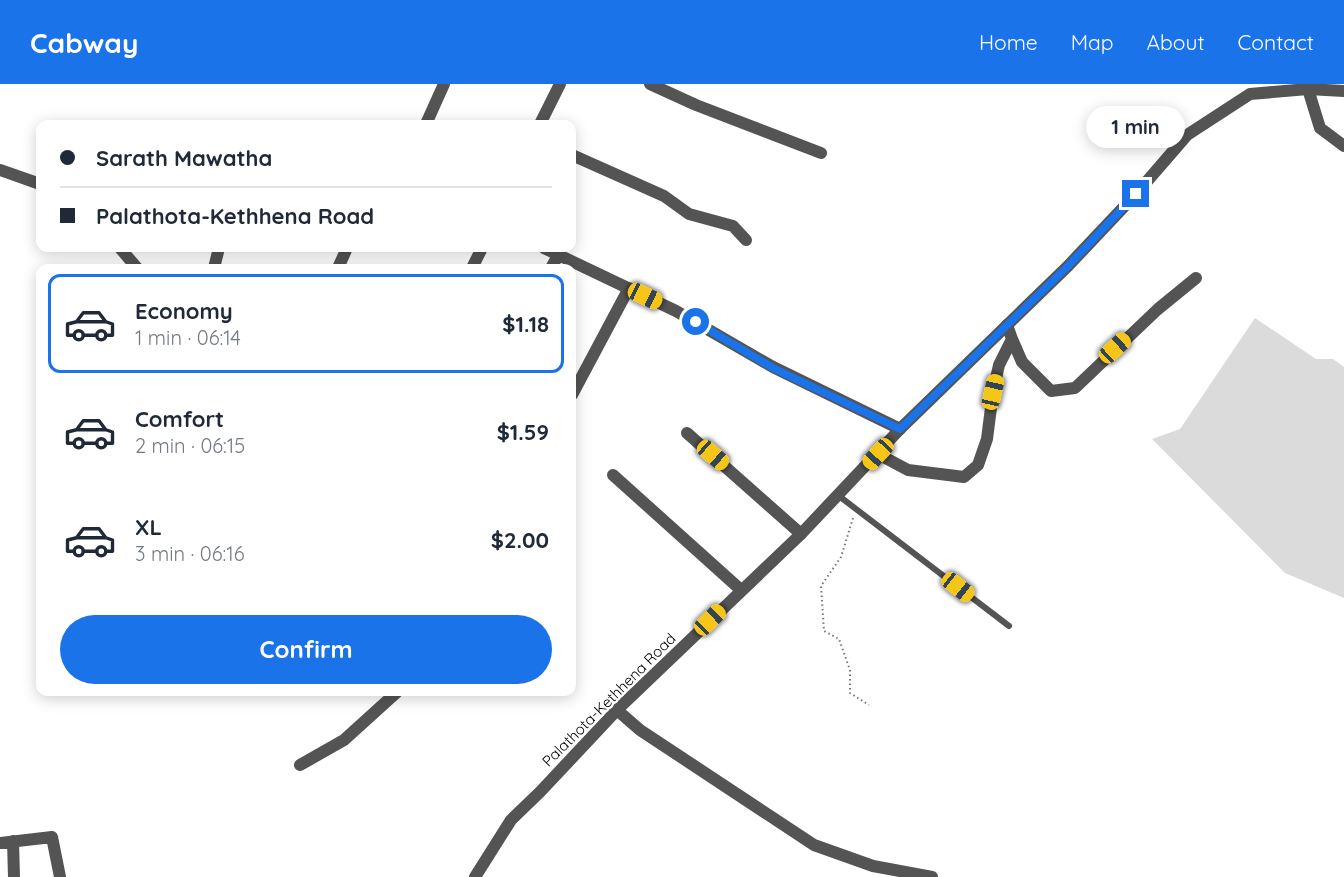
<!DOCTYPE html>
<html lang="en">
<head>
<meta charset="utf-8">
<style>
  :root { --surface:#fff; --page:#f6f6f7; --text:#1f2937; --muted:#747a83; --line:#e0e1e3; --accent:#1a73e8 }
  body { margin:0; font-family:Quicksand,sans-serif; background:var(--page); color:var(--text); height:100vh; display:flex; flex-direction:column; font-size:22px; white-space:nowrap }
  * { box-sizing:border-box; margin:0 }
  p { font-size:20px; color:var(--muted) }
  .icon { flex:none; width:33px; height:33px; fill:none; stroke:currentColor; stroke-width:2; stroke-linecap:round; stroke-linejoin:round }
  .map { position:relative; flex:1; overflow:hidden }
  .details { position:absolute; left:36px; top:180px; width:540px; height:432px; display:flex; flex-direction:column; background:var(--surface); border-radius:12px; box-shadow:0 3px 15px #0003 }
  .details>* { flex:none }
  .top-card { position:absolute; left:36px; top:36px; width:540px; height:132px; border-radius:12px; box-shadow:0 3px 15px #0003; display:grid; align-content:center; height:132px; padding:0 24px; background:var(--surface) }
  .end { position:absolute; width:27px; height:27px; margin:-14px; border:8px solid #1a73e8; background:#fff; box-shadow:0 0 0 3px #fff }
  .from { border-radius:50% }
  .bubble { position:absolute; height:42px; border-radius:21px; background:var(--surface); box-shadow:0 3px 15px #0003; font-size:20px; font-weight:800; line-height:42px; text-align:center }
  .car { position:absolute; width:18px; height:36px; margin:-18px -9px; border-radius:8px; box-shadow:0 0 4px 2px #0007; background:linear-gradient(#f5c518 24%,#345 0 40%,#f5c518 0 76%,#345 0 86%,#f5c518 0) }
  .top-card b { display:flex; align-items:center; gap:21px; height:57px; font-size:22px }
  .top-card b+b { border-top:2px solid var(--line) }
  .top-card i { width:15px; height:15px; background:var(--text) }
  ul { padding:10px 0 0; list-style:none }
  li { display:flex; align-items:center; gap:18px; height:99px; margin:0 12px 9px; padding:0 12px; border:3px solid transparent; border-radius:12px }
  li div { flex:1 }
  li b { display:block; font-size:22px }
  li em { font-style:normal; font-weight:800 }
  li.current { border-color:var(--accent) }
  li>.icon { width:54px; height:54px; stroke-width:1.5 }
  .action { display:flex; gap:12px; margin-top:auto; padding:12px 24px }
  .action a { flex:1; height:69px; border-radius:36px; background:var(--accent); color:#fff; font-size:24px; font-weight:800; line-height:69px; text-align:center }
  header { display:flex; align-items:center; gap:36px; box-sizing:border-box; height:84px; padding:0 30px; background:var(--accent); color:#fff }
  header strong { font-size:28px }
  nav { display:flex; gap:33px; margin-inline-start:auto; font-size:21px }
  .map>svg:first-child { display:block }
</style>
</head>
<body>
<header>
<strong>Cabway</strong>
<nav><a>Home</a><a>Map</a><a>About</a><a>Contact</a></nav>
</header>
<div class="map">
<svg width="1344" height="793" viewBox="0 0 1344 793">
  <rect width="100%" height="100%" fill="#fff"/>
  <!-- green -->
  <path fill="#dbdbdb" d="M 1255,234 L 1316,275 L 1333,275 L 1344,283 L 1344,514 L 1285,489 L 1152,355 L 1180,345 Z"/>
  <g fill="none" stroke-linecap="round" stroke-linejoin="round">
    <!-- path -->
    <path stroke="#767676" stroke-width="2" stroke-dasharray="1.5 3" stroke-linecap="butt" d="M 853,434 L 841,473 L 821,502 L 824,547 L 839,555 L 850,586 L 850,609 L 869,621"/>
    <!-- service -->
    <path stroke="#545454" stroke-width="6" d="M 839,412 L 1009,542"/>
    <!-- minor -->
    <path stroke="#545454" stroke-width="12" d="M 650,0 L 696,21 L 821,69
      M 1308,5 L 1320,44 L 1344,62
      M 426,40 L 444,0
      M 540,40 L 560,0
      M 572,71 L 664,112 L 689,130 L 733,142 L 746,156
      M 0,86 L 40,100
      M 120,164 L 137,184
      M 544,164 L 676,227 L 773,283 L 900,345
      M 214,184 L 219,164
      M 338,184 L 347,164
      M 472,184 L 482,164
      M 551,184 L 559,170
      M 1012,255 L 1022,278 L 1051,307 L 1075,304 L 1158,225 L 1196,194
      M 572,311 L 629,204
      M 687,349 L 801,450
      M 878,370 L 908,386 L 964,393 L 978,381 L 987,355 L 993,308 L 999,281 L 1012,255 L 1007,241
      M 613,391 L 741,506
      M 617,626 L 640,646 L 814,761 L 873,782 L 932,793
      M 300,681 L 344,656 L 397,608
      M 13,757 L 14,793
      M 0,759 L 52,753 L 60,793"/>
    <!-- tertiary -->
    <path stroke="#545454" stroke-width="12" d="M 475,793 L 511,736 L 540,708 L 617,626 L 801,450 L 900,345 L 1068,182 L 1136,110 L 1187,51 L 1250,10 L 1308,5 L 1344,7"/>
  </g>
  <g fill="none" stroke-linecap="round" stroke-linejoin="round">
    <!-- route -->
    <path stroke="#1a73e8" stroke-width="8" d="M 696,238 L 773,284 L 900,345 L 1068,182 L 1136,110"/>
  </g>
  <g text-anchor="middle" stroke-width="4.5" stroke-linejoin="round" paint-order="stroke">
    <!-- street labels -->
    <g font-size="15" fill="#000" stroke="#fff">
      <text transform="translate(609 616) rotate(-45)" y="5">Palathota-Kethhena Road</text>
    </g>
  </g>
</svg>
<i class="end from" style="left:696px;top:238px"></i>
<i class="end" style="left:1136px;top:110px"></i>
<div class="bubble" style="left:1086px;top:22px;width:99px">1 min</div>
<i class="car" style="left:645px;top:212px;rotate:115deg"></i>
<i class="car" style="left:1115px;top:264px;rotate:47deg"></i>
<i class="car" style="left:993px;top:308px;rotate:13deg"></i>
<i class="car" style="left:878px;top:370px;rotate:223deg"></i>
<i class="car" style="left:713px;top:371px;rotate:131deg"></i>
<i class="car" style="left:958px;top:503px;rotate:128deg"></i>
<i class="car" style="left:710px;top:536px;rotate:46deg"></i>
<div class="top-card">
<b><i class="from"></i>Sarath Mawatha</b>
<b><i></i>Palathota-Kethhena Road</b>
</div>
<section class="details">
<ul>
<li class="current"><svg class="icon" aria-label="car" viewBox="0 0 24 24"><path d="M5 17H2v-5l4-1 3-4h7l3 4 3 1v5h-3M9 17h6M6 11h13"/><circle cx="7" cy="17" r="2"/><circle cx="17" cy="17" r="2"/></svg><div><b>Economy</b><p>1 min · 06:14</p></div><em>$1.18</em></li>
<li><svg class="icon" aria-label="car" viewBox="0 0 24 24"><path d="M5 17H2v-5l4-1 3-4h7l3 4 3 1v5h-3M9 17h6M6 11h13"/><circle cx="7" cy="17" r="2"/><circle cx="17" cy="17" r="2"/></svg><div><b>Comfort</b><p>2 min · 06:15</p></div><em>$1.59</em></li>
<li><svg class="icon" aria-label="car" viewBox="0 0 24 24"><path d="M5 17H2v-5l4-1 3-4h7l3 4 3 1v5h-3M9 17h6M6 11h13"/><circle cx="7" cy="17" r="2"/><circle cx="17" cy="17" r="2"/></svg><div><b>XL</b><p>3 min · 06:16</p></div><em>$2.00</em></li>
</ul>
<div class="action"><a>Confirm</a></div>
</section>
</div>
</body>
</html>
